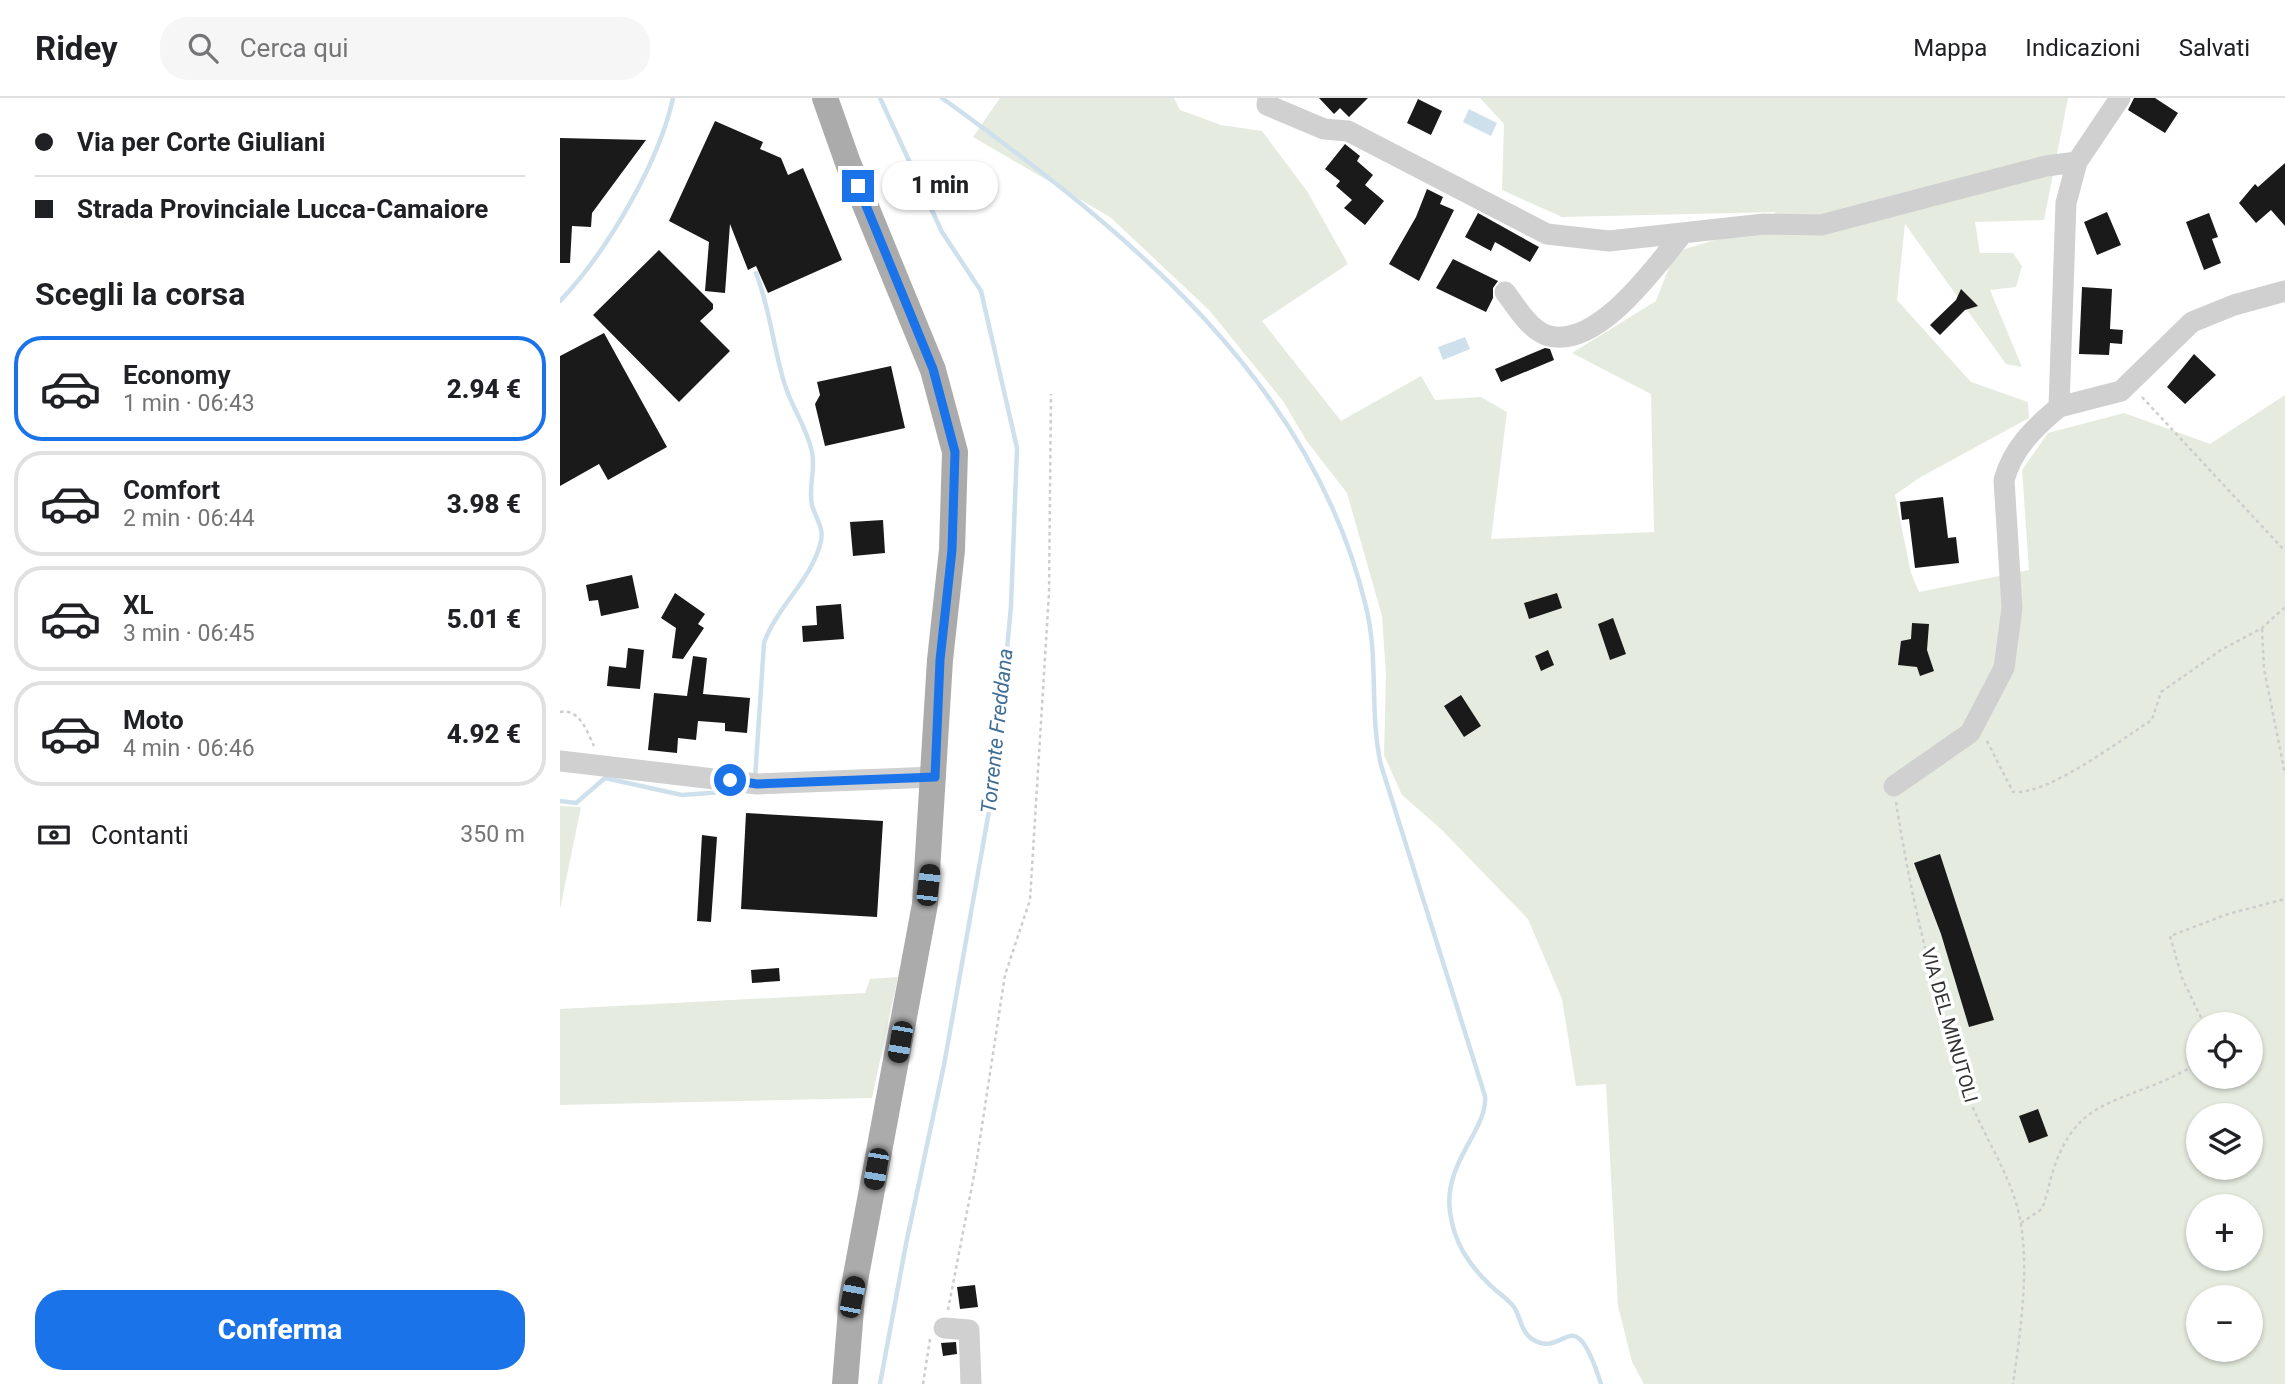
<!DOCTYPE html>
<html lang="it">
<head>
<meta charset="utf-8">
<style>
  :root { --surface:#fff; --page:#f6f6f6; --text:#202124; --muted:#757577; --line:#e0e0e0; --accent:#1a73e8 }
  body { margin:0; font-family:Roboto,sans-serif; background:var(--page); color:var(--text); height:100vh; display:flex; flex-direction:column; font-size:26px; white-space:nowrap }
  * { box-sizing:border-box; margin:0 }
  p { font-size:23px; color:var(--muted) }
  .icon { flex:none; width:38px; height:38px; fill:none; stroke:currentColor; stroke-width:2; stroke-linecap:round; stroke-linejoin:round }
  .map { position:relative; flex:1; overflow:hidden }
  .panel { display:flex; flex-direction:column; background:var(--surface); width:560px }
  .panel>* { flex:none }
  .top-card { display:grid; align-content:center; height:154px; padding:0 35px; background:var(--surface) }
  .controls { position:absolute; left:1626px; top:914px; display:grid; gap:14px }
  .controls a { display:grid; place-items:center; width:77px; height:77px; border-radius:50%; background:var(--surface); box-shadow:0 2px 5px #0004; font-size:35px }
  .end { position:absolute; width:32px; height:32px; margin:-16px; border:9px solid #1a73e8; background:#fff; box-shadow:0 0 0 4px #fff }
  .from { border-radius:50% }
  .bubble { position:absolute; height:49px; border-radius:24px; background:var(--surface); box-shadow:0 2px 5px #0004; font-size:23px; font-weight:800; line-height:49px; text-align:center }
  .car { position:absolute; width:21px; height:42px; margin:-21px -10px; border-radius:9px; box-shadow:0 0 5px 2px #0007; background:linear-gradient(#222 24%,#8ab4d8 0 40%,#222 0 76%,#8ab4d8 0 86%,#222 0) }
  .top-card b { display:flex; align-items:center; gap:24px; height:66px; font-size:26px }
  .top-card b+b { border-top:2px solid var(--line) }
  .top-card i { width:18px; height:18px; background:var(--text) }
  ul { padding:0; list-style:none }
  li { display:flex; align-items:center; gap:21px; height:105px; margin:0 14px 10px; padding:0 21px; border:4px solid var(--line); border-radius:28px }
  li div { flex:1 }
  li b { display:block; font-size:26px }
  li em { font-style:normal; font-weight:800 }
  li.current { border-color:var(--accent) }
  li>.icon { width:63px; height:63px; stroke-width:1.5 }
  h2 { padding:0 35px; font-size:32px; line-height:84px }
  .pay { display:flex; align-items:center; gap:18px; height:77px; padding:0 35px; font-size:26px }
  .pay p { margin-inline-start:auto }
  .action { display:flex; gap:14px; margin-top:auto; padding:14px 35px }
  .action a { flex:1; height:80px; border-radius:28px; background:var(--accent); color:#fff; font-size:28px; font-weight:800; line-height:80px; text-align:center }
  header { display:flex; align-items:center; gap:42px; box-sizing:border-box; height:98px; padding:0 35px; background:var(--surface); border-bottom:2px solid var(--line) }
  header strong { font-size:33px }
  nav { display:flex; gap:38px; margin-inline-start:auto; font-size:24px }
  .search { width:490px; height:63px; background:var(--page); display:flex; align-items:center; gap:18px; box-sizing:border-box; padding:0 24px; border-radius:28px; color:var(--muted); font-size:26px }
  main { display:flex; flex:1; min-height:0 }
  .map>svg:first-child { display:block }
</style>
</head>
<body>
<header>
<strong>Ridey</strong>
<div class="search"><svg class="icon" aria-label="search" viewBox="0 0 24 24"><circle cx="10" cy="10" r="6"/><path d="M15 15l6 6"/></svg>Cerca qui</div>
<nav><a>Mappa</a><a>Indicazioni</a><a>Salvati</a></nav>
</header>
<main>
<section class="panel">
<div class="top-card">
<b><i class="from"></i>Via per Corte Giuliani</b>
<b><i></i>Strada Provinciale Lucca-Camaiore</b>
</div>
<h2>Scegli la corsa</h2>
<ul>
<li class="current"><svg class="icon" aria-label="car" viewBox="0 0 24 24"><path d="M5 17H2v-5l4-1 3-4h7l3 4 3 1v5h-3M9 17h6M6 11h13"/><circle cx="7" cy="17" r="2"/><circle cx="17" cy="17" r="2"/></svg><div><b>Economy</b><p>1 min · 06:43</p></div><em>2.94 €</em></li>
<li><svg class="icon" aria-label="car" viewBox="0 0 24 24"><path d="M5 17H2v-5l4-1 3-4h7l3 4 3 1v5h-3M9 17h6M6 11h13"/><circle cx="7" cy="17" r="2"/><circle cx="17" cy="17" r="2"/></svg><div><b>Comfort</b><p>2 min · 06:44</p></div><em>3.98 €</em></li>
<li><svg class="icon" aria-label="car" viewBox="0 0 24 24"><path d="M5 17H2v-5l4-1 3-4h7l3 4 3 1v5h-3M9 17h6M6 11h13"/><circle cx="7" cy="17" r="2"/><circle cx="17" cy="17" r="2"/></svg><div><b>XL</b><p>3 min · 06:45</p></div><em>5.01 €</em></li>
<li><svg class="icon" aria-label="car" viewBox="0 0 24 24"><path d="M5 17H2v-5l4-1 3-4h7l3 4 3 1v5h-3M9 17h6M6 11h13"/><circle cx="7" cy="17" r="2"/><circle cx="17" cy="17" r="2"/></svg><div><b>Moto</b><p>4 min · 06:46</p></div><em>4.92 €</em></li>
</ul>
<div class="pay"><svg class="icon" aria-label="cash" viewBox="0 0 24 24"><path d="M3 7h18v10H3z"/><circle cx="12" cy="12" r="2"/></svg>Contanti<p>350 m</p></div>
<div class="action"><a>Conferma</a></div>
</section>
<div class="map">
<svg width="1725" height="1286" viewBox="0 0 1725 1286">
  <rect width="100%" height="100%" fill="#fff"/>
  <!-- green -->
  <path fill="#e5ecdf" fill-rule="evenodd" d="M 440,0 L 614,0 L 620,12 L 661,27 L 702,33 L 747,93 L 788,166 L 702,223 L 781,323 L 861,278 L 875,302 L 921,299 L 947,314 L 931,441 L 1094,434 L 1091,296 L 1012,255 L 1096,203 L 1115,154 L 1202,128 L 1216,114 L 1002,119 L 942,92 L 944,26 L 920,0 L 1508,0 L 1484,122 L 1415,124 L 1420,155 L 1453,155 L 1462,168 L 1456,189 L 1430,192 L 1462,269 L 1446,266 L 1345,126 L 1337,202 L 1411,284 L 1468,304 L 1469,320 L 1359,380 L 1335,397 L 1351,475 L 1359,494 L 1469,472 L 1462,372 L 1488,335 L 1564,315 L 1650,346 L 1725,297 L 1725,1286 L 1084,1286 L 1072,1264 L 1058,1208 L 1046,986 L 1016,988 L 1002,901 L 968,821 L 882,732 L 842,697 L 824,657 L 826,577 L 822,518 L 787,395 L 746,342 L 723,303 L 649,212 L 550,119 L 413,39 ZM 1638,926 L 1690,926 L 1690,978 L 1638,978 ZM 1638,1017 L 1690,1017 L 1690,1069 L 1638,1069 ZM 1638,1108 L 1690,1108 L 1690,1160 L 1638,1160 ZM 1638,1199 L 1690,1199 L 1690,1251 L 1638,1251 Z
    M 0,708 L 21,709 L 0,811 Z
    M 338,879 L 312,1000 L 0,1007 L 0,911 L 305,895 L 310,881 Z"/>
  <!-- water -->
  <path fill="#cfe0ed" d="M 909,11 L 937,25 L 931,38 L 903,24 Z
    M 905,239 L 910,251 L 883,262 L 878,249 Z"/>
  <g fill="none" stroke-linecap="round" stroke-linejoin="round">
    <!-- stream -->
    <path stroke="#cfe0ed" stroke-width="4.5" d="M 320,0 L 382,134 L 421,193 L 457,350 L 451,508 L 435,679 L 384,967 L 346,1146 L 320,1286
      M 382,0 C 563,131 752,280 806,509 C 819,561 809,615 821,667 L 925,998 C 928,1032 883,1064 890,1114 C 894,1144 908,1166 930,1187 C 937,1194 948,1201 954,1209 C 961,1220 961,1234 972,1241 C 1005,1263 1013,1197 1041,1286
      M 0,203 C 46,155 99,65 113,0
      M 195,681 L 204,545 C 217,508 252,482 261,443 C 264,429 255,419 252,407 C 248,389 256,372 252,354 C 247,329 231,309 224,284 C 213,248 210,211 196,175
      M 0,703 L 16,705 L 45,680 L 122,697 L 177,693"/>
  </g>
  <!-- building -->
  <path fill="#1a1a1a" d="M 759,0 L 808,0 L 789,19 L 780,10 L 774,16 Z
    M 1574,0 L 1595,0 L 1618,15 L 1605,35 L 1568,12 Z
    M 858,1 L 882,13 L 871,37 L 847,25 Z
    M 155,23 L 203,44 L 200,51 L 221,60 L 228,77 L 243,70 L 282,162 L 208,195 L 196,168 L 188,172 L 170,126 L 165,195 L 145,193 L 149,144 L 109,123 Z
    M 0,40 L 86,42 L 32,115 L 31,129 L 12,128 L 10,165 L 0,165 Z
    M 785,46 L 800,58 L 797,63 L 813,77 L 805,87 L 824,103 L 805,127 L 784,110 L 792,102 L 776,88 L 780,83 L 765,71 Z
    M 1725,65 L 1725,128 L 1711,112 L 1696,125 L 1679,105 L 1695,86 L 1698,89 Z
    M 867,91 L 883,99 L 880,106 L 894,112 L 859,183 L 829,166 L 856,119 Z
    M 1547,114 L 1561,147 L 1537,157 L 1524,124 Z
    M 918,115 L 979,149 L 970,164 L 935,144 L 931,153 L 905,139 Z
    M 1649,115 L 1658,139 L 1652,141 L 1661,165 L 1644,172 L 1626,124 Z
    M 99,152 L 153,206 L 153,211 L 140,223 L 170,253 L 119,304 L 33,217 Z
    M 893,161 L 938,183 L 933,190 L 933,200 L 926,214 L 876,190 Z
    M 1522,189 L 1552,191 L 1550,231 L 1563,232 L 1562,246 L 1550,245 L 1549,257 L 1519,256 Z
    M 1401,191 L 1418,208 L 1405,212 L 1380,237 L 1370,227 L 1396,202 Z
    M 44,235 L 107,349 L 48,382 L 39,366 L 0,388 L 0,258 Z
    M 985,250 L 990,251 L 994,262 L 941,284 L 935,271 Z
    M 1634,256 L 1656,277 L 1625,306 L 1607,289 Z
    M 331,268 L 345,330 L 265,348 L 255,306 L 260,297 L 257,284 Z
    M 1383,399 L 1388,440 L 1396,439 L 1399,465 L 1355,470 L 1349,421 L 1342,422 L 1340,404 Z
    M 323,422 L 325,455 L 293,458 L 290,424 Z
    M 72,477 L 79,510 L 41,518 L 38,502 L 29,503 L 26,487 Z
    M 115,495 L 145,516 L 138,526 L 144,530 L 123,561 L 112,560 L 116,530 L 101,520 Z
    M 997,495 L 1002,510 L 969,521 L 964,505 Z
    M 281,506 L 284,541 L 243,544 L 242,528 L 257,527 L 256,508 Z
    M 1053,520 L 1066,556 L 1050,562 L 1038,526 Z
    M 1352,525 L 1369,526 L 1367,552 L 1374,573 L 1360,578 L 1357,569 L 1338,567 L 1341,543 L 1351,541 Z
    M 68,550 L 84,552 L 80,591 L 47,588 L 49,568 L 66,570 Z
    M 988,552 L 994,567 L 981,573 L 975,558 Z
    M 133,558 L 147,560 L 143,596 L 190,600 L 187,635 L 165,633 L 165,625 L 138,623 L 136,642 L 118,640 L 117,655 L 88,652 L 94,595 L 127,598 Z
    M 901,597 L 921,628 L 904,639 L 884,608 Z
    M 186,715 L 323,723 L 317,819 L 181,811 Z
    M 142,737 L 157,739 L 151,824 L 137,823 Z
    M 1380,756 L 1434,922 L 1409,929 L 1381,836 L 1354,765 Z
    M 219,870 L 220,883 L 192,885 L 191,872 Z
    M 1478,1011 L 1488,1038 L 1469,1045 L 1459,1018 Z
    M 415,1187 L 418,1209 L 400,1211 L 397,1189 Z
    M 396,1244 L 397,1256 L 383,1258 L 381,1245 Z"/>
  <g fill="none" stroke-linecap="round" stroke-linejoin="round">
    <!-- path -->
    <path stroke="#cdcdcd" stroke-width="2.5" stroke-dasharray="3.5 3.5" stroke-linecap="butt" d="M 1582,299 L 1725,453
      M 1702,531 L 1704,571 L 1725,676
      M 0,614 C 20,610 27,634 34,648
      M 1427,643 L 1453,694 C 1489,697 1560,642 1592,622 L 1601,594 L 1661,552 L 1702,530 L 1725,509
      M 1336,704 C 1351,801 1375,900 1407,994 C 1422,1038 1454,1079 1461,1127 C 1469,1176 1460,1237 1453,1286
      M 1644,926 L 1622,880 L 1610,838 L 1668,816 L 1725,801
      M 1461,1125 L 1482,1111 C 1488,1096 1490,1079 1496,1064 C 1516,1013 1542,1007 1589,989 C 1605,983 1622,974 1638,966
      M 388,1212 L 416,1067 L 445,877 L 470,802 L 489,495 L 491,296
      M 363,1286 L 370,1241"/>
    <!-- minor -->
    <path stroke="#d0d0d0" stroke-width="21" d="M 708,0 L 707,7 L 764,31 L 788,33 L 987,136 L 1049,143 L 1204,126 L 1261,127 L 1486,68 L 1517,64
      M 945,194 C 956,208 969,231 986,237 C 1036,254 1096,168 1123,135
      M 1499,309 L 1561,293 L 1632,224 L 1674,207 L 1725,193
      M 0,663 L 197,686 L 375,679
      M 1334,688 L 1410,635 L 1444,570 L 1452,510 L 1444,382 C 1453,350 1474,330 1499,309 L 1506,105 L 1517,64 L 1560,0
      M 384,1230 L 409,1232 L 411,1286"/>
    <!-- major -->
    <path stroke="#ababab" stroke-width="26" d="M 265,0 L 288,65 L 373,272 L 395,354 L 392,452 L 380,562 L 365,806 L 292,1199 L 285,1286"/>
  </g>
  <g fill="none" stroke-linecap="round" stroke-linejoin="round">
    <!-- route -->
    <path stroke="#1a73e8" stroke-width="9" d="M 170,682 L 197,686 L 375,679 L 380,562 L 392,452 L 395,354 L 373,271 L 298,88"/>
  </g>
  <g text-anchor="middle" stroke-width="7" stroke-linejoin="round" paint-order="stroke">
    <!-- street labels -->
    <g font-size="19" fill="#333" stroke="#fff">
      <text transform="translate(1390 927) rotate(74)" y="7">VIA DEL MINUTOLI</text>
    </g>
    <!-- water labels -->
    <g font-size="21" font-style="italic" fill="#406e95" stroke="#fff">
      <text transform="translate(437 633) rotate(-84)" y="7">Torrente Freddana</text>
    </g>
  </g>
</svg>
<div class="controls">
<a><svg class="icon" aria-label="locate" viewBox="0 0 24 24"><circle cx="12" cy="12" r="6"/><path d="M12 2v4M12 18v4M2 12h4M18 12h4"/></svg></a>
<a><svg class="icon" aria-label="layers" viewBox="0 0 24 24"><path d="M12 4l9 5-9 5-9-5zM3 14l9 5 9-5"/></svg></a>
<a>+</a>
<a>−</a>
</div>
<i class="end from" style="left:170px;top:682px"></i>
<i class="end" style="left:298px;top:88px"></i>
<div class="bubble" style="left:322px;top:63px;width:116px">1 min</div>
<i class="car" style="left:368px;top:787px;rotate:7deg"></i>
<i class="car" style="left:340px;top:944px;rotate:190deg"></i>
<i class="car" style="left:316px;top:1071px;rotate:190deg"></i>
<i class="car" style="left:292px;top:1199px;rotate:11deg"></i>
</div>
</main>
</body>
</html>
